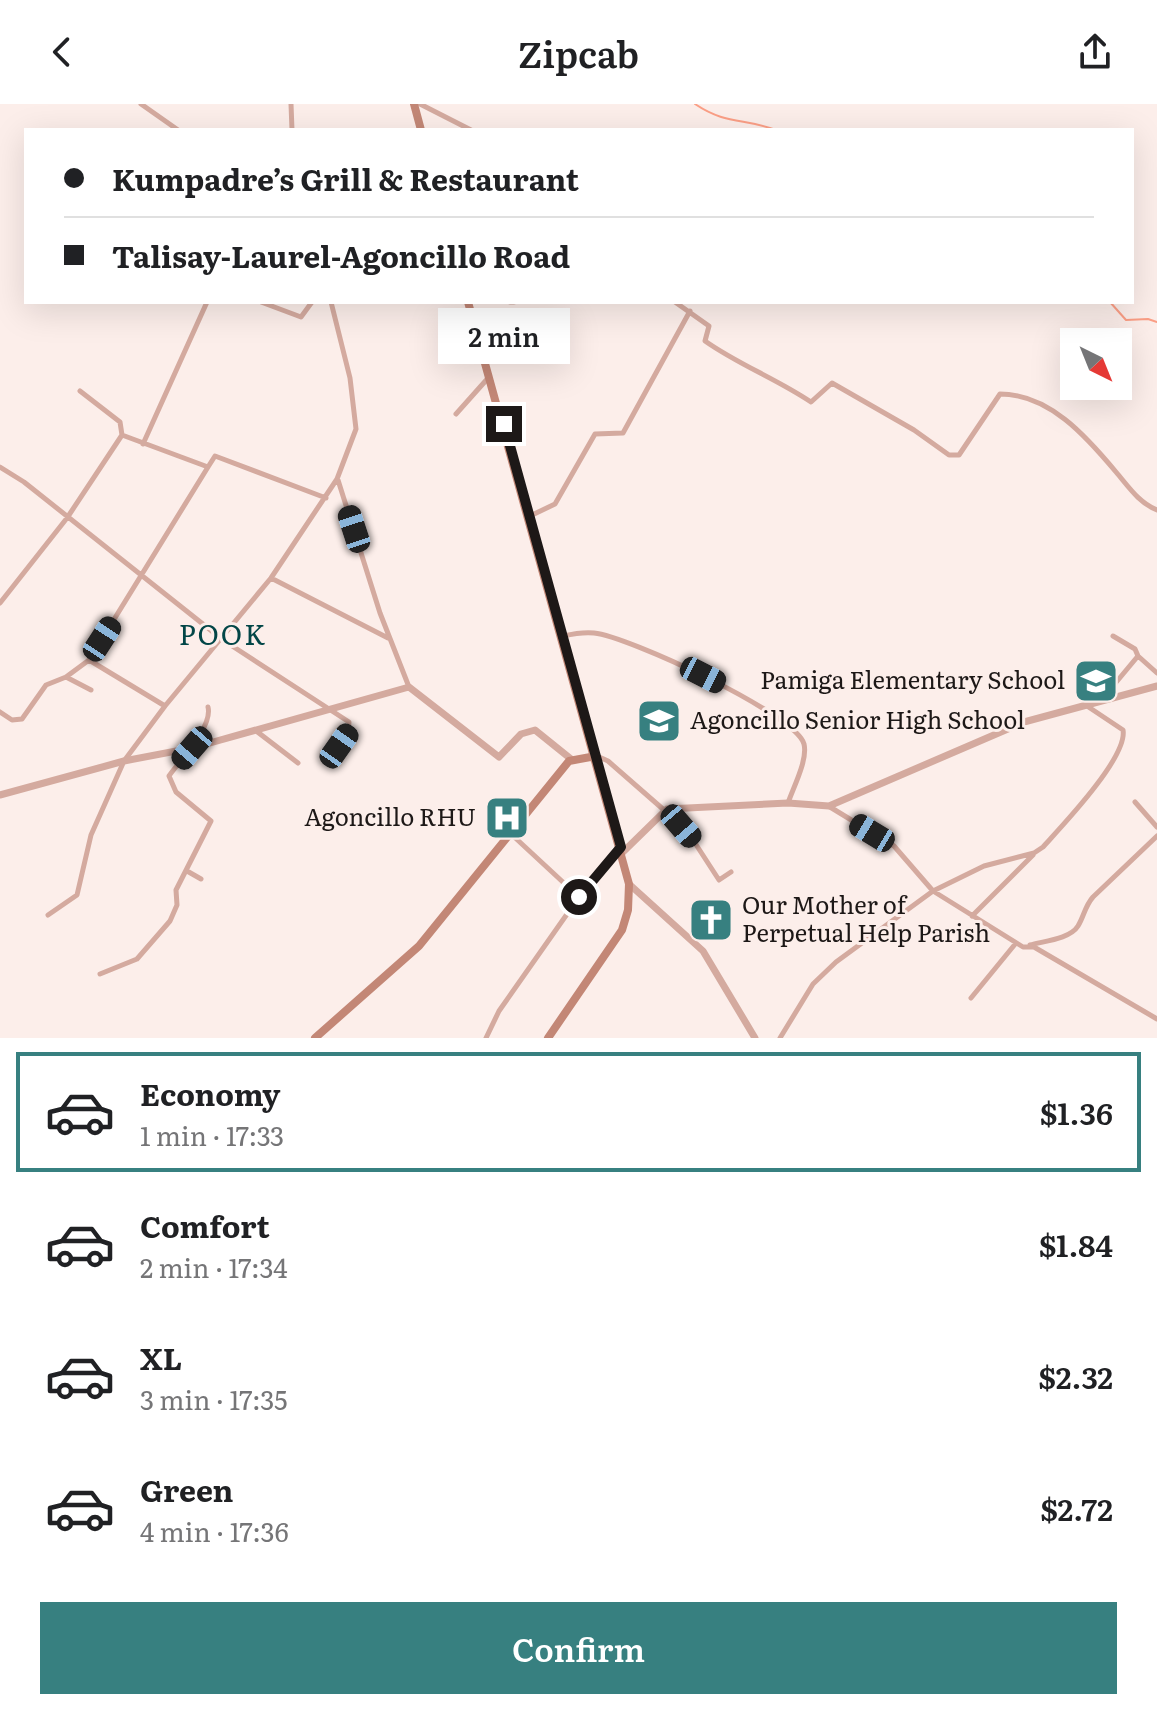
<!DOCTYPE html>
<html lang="en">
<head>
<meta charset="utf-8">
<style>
  :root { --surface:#fff; --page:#f2f2f2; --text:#202124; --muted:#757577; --line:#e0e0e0; --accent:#378080 }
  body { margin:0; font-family:Literata,serif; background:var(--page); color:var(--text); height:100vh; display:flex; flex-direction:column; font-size:30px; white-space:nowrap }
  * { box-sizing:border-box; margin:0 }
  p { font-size:26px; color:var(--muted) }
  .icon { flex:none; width:44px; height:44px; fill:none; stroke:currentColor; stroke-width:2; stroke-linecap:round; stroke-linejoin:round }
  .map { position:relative; height:934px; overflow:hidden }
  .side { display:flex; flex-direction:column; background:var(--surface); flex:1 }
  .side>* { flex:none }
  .hud { position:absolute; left:24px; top:24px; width:1110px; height:176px; border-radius:0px; box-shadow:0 8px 32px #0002; display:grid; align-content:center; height:176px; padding:0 40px; background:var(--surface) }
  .needle { width:52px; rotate:137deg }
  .buttons { position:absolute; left:1060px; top:224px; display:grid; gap:16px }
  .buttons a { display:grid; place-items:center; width:72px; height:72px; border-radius:0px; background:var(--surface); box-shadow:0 8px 32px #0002; font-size:40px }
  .end { position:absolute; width:36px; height:36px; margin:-18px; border:10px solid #1d1817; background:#fff; box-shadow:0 0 0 4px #fff }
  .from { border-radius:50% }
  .bubble { position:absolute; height:56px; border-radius:0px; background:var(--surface); box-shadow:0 8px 32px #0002; font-size:26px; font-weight:600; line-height:56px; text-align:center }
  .car { position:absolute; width:24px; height:48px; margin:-24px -12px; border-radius:10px; box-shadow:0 0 6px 2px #0007; background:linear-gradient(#222 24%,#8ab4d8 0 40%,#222 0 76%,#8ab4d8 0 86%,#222 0) }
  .hud b { display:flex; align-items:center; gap:28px; height:76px; font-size:30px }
  .hud b+b { border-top:2px solid var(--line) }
  .hud i { width:20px; height:20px; background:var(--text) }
  ul { padding:14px 0 0; list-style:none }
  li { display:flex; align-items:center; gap:24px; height:120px; margin:0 16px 12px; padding:0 24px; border:4px solid transparent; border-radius:0px }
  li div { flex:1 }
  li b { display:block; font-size:30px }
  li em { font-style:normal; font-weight:600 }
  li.selected { border-color:var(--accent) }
  li>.icon { width:72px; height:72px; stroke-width:1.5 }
  .primary-button { display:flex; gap:16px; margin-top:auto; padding:16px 40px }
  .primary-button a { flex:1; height:92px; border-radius:0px; background:var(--accent); color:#fff; font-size:32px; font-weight:600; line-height:92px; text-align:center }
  header { display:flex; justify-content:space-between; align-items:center; height:104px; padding:0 40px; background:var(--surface); font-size:36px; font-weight:600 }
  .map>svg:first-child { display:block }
</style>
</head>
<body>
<header><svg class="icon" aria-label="back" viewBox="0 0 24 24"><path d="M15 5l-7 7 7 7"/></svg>Zipcab<svg class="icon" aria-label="share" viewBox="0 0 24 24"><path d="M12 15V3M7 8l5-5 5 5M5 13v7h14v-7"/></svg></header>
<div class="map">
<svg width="1157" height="934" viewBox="0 0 1157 934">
  <rect width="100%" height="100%" fill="#fceeea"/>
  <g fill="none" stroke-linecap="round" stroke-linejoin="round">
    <!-- stream -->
    <path stroke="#fb9f86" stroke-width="2" d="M 695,0 C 726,21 744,14 776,26
      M 1110,198 L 1126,216 L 1148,215 L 1157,218"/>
    <!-- minor -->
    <path stroke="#d4aa9f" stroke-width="5" d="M 141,0 L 178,26
      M 291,0 L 292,26
      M 420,0 L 471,26
      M 261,198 L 301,213 L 312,198
      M 510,198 L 514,198
      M 675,198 L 709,222 L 705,237 C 739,261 777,275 811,298 L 832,279 L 914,326 L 949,351 L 959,351 L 1000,290 C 1049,290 1086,332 1116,368 C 1128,382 1139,399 1157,406
      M 80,287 L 120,318 L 122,331 L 208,363 L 215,352 L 326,394
      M 456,310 L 489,273
      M 143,340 L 207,198
      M 0,363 L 24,378 L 223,536 L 349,618 L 348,628 L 339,642 L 341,646
      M 338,376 L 380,509 L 409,583
      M 530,412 L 555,400 L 595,330 L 623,329 L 690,207
      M 271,474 L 388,534
      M 0,499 L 67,414 L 122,331
      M 563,532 C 572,530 585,528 594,529 C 627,532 796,610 804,640 C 808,656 793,684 788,699
      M 1113,532 L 1135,545 L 1138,552
      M 89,556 L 165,602
      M 66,573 L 91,586
      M 1103,594 L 1138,552 L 1157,569
      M 0,608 L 12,616 L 22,615 L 46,581 L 66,573 L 89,556 L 208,363
      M 255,626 L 298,659
      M 597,652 L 608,657 L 664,706
      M 1135,698 L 1157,723
      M 830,703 L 894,742 L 933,787 L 1023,843 L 1034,843 L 1157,915
      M 667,706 L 695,739 L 719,776 L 731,768
      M 510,729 L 579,793
      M 187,767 L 201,775
      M 48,811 L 77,791 L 91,731 L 124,657 L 165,602 L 271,474 L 337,375 L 356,325 L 350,274 L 331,198
      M 972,812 L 1033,751
      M 1030,841 C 1044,837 1070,835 1078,822 C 1084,812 1085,802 1093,793 L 1157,732
      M 100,870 L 137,855 L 170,817 L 177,801 L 176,786 L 211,717 L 176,688 L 169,672 C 180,656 213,623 208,603
      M 971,894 L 1016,839
      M 486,934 L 499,907 L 579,793 L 621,744
      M 780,934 L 813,880 L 836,858 L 933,787 L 984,762 L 1034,749 L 1043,743 C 1062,722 1128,653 1123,626 L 1087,602"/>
    <!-- tertiary -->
    <path stroke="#d4aa9f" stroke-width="7" d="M 0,691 L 124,657 L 192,644 L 409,583 L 499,653 L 521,630 L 535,626 L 571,655
      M 623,748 L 667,705 L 788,699 L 829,702 L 1024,618 L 1157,582
      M 629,780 L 703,847 L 755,934"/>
    <!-- secondary -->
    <path stroke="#c38776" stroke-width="8" d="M 414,0 L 421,26
      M 468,198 L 629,780 L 628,806 L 622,826 L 548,934
      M 315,934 L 419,842 L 569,657 L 596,652"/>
  </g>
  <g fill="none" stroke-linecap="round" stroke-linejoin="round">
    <!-- route -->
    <path stroke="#1d1817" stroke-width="10" d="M 504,320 L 621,743 L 579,793"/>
  </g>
  <!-- icons -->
  <defs>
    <g id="school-square" transform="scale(2.3)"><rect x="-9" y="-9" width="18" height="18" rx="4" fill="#378080" stroke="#fceeea"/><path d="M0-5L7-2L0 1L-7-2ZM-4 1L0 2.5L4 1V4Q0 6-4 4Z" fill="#fff"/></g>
    <g id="hospital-square" transform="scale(2.3)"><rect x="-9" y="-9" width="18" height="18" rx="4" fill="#378080" stroke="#fceeea"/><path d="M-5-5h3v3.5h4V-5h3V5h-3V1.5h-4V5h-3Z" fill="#fff"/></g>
    <g id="church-square" transform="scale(2.3)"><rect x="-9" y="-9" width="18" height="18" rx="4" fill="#378080" stroke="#fceeea"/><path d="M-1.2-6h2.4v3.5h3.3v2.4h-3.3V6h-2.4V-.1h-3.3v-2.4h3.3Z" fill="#fff"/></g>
  </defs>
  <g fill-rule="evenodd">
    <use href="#school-square" x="1096" y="577"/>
    <use href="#school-square" x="659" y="617"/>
    <use href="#hospital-square" x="507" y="714"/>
    <use href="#church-square" x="711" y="816"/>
  </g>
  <g text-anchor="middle" stroke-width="6" stroke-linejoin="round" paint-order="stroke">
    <!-- poi labels -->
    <g font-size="24" fill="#1d1817" stroke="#fceeea" text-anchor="end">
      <text x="1065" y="585">Pamiga Elementary School</text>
      <text x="690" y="625" text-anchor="start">Agoncillo Senior High School</text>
      <text x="476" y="722">Agoncillo RHU</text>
      <text x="742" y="810" text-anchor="start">Our Mother of<tspan x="742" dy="28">Perpetual Help Parish</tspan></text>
    </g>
    <!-- quarter labels -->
    <g font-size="28" letter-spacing="2" fill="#024647" stroke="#fceeea">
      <text x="223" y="541">POOK</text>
    </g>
  </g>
</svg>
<div class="buttons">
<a><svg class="needle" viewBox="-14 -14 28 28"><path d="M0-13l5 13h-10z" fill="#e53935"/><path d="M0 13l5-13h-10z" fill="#757577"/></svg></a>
</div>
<i class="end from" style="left:579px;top:793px"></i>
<i class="end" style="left:504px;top:320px"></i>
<div class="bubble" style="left:438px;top:204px;width:132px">2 min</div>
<i class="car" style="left:354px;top:425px;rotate:342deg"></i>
<i class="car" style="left:102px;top:535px;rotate:33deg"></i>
<i class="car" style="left:703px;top:571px;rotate:117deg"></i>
<i class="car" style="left:339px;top:642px;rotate:35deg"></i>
<i class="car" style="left:192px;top:644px;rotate:221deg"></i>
<i class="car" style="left:681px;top:722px;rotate:139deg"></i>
<i class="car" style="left:872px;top:729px;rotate:301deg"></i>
<div class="hud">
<b><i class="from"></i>Kumpadre’s Grill &amp; Restaurant</b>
<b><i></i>Talisay-Laurel-Agoncillo Road</b>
</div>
</div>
<section class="side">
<ul>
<li class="selected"><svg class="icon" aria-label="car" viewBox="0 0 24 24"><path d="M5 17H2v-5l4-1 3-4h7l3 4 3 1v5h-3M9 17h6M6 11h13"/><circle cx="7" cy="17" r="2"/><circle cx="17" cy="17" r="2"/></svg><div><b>Economy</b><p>1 min · 17:33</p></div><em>$1.36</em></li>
<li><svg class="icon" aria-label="car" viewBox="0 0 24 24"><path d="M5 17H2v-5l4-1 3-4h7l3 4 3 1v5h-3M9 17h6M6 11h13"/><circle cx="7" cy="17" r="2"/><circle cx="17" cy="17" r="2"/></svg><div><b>Comfort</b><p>2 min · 17:34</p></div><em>$1.84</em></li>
<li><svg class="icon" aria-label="car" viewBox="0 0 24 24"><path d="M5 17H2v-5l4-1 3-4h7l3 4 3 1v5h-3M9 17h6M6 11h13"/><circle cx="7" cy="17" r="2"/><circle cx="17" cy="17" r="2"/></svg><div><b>XL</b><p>3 min · 17:35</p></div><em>$2.32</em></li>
<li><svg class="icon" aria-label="car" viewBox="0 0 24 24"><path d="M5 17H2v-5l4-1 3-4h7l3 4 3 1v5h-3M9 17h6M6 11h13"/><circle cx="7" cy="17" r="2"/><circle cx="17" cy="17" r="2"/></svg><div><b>Green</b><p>4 min · 17:36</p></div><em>$2.72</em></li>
</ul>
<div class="primary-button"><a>Confirm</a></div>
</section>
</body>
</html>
